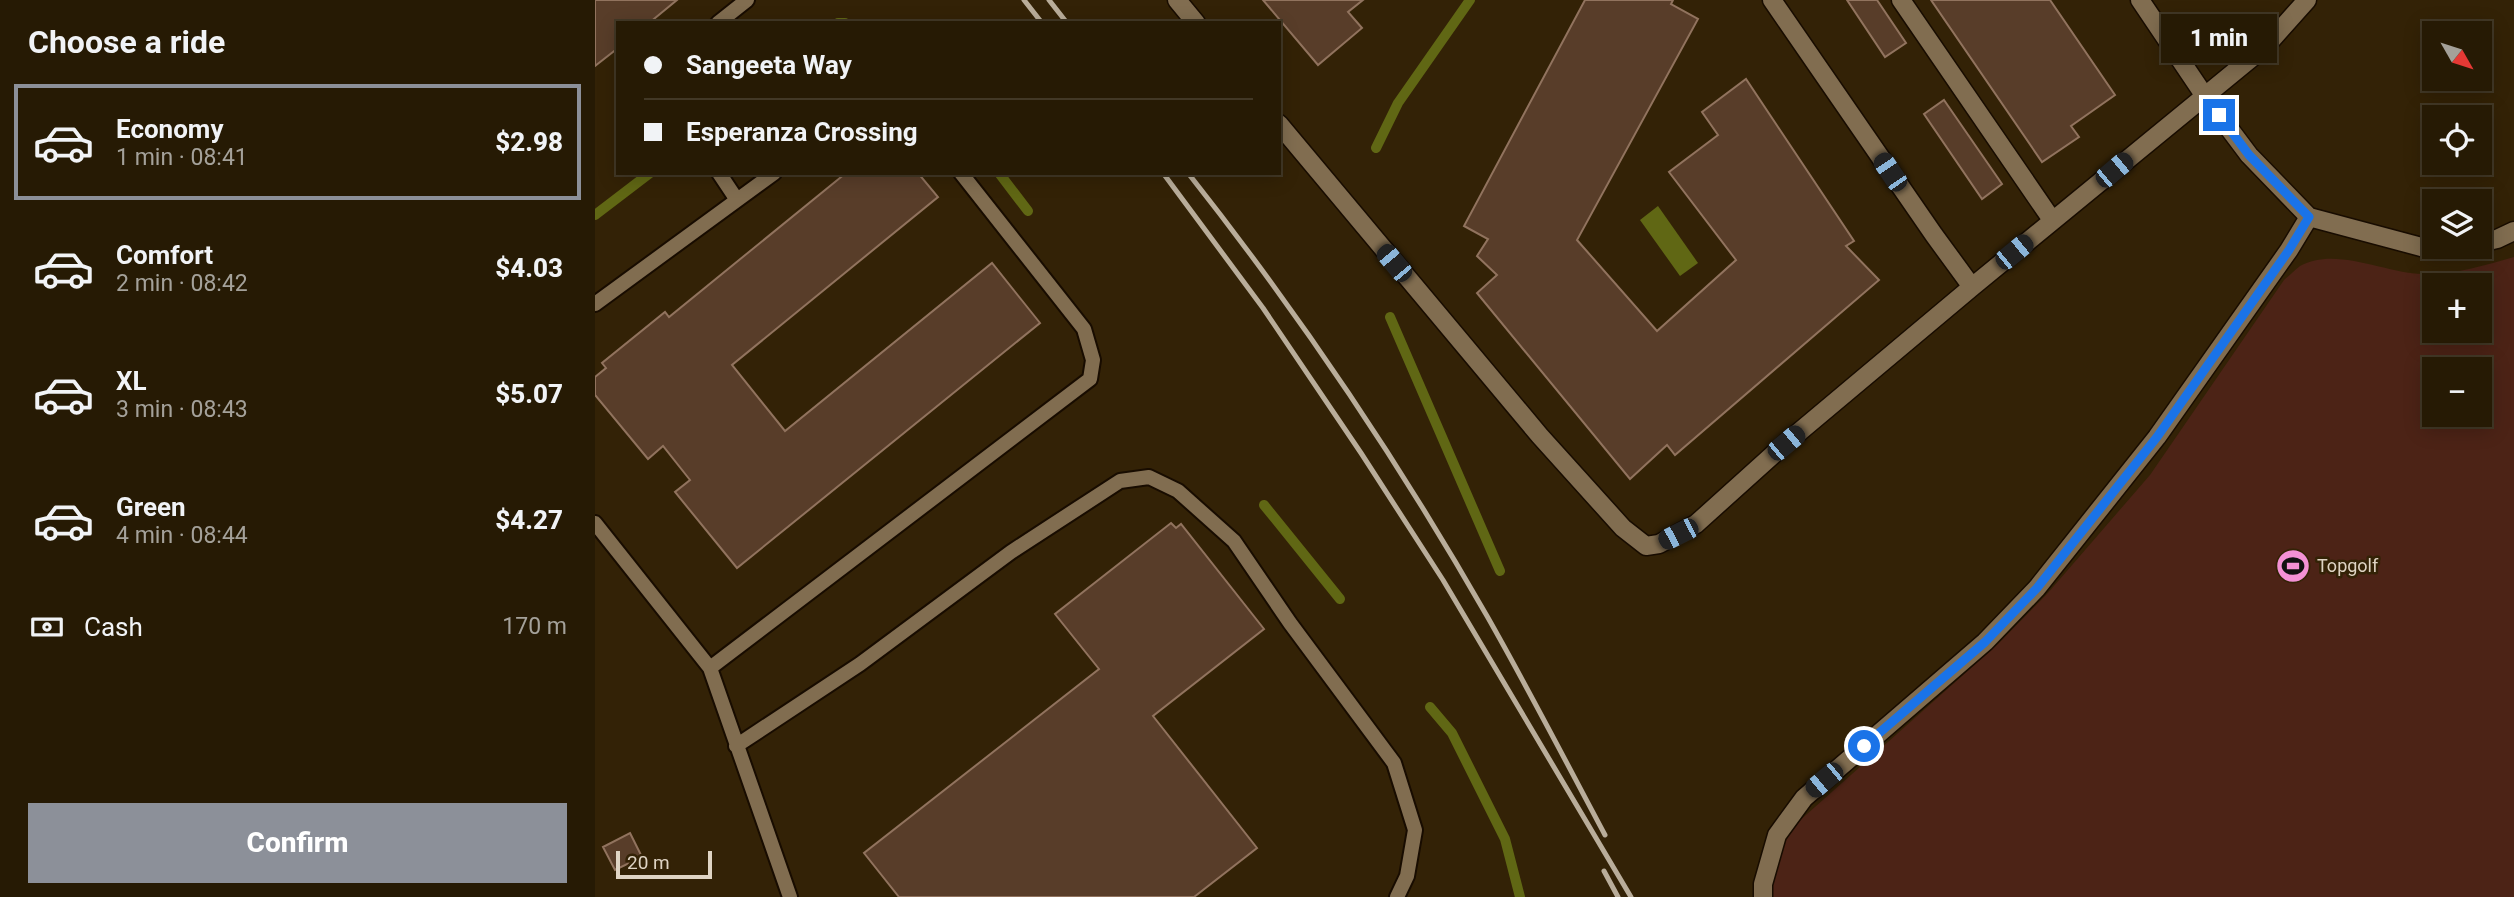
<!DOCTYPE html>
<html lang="en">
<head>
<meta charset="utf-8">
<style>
  :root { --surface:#261a04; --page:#322713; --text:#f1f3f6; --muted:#a4a19a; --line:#423826; --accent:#8c9099 }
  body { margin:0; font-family:Roboto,sans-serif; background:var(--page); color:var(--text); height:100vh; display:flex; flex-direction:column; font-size:26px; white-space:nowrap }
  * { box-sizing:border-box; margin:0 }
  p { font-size:23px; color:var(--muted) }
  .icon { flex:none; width:38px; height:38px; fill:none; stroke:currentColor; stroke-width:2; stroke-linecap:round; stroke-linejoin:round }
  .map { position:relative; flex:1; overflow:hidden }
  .sheet { display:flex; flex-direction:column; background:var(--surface); width:595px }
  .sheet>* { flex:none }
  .guide { position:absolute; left:21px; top:21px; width:665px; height:154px; border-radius:0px; box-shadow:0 4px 18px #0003,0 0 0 2px var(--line); display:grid; align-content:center; height:154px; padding:0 28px; background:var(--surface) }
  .needle { width:46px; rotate:129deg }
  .controls { position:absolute; left:1827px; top:21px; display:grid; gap:14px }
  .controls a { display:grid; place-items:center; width:70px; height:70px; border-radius:0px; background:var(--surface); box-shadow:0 4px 18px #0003,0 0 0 2px var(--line); font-size:35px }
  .scale { position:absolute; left:21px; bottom:18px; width:96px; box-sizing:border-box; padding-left:7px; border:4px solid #dfd4c4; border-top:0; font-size:19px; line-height:24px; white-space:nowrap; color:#dfd4c4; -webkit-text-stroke:5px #332206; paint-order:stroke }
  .end { position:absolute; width:32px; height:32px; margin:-16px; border:9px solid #1a73e8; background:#fff; box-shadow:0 0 0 4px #fff }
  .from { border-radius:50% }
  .bubble { position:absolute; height:49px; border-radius:0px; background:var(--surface); box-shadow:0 4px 18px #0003,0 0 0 2px var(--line); font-size:23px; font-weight:800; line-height:49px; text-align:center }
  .car { position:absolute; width:21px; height:42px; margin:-21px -10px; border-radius:9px; box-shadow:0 0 5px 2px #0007; background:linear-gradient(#222 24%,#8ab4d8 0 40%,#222 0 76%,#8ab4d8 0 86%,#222 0) }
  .guide b { display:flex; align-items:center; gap:24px; height:66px; font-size:26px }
  .guide b+b { border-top:2px solid var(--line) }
  .guide i { width:18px; height:18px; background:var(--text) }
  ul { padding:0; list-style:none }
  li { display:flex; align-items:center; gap:21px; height:116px; margin:0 14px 10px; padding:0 14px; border:4px solid transparent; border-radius:0px }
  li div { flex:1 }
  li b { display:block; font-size:26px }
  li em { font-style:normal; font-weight:800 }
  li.current { border-color:var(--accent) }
  li>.icon { width:63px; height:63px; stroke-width:1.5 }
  h2 { padding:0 28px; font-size:32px; line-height:84px }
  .pay { display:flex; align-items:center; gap:18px; height:77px; padding:0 28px; font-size:26px }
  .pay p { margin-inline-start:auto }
  .primary-button { display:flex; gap:14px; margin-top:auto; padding:14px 28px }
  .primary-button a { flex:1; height:80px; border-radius:0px; background:var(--accent); color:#fff; font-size:28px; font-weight:800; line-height:80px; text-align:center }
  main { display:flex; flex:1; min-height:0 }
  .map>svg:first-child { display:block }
</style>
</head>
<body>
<main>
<section class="sheet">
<h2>Choose a ride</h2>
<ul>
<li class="current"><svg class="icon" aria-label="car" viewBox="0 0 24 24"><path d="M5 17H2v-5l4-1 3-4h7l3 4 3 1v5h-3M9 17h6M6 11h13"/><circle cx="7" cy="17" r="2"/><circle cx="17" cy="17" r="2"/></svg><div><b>Economy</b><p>1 min · 08:41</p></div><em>$2.98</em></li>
<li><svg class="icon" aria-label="car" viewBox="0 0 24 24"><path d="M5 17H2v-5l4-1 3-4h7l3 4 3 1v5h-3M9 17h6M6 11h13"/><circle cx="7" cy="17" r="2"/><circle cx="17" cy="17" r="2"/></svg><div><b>Comfort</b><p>2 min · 08:42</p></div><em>$4.03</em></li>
<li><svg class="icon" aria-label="car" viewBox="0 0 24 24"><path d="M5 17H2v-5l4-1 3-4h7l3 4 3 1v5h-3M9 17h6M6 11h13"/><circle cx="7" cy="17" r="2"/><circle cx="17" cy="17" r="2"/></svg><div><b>XL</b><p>3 min · 08:43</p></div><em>$5.07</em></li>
<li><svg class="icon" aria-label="car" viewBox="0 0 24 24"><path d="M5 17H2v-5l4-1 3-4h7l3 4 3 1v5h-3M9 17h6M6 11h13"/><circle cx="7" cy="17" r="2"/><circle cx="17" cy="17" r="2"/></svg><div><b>Green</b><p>4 min · 08:44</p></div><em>$4.27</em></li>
</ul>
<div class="pay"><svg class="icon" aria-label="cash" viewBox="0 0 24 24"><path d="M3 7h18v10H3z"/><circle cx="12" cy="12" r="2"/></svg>Cash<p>170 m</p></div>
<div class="primary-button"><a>Confirm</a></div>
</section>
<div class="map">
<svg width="1919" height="897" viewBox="0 0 1919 897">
  <rect width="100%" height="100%" fill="#332206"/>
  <!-- green -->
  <path fill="#4c2316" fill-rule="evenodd" d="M 1919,257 L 1919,897 L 1169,897 L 1184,844 L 1202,823 L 1403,644 L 1452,594 L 1555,475 L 1689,280 C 1694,276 1700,270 1705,266 C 1740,246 1790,273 1828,274 C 1859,275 1890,265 1919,257 ZM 1839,285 L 1885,285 L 1885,331 L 1839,331 ZM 1839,369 L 1885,369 L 1885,415 L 1839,415 Z"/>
  <!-- water -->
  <path fill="#606714" d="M 1063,206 L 1103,263 L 1085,276 L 1045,220 Z"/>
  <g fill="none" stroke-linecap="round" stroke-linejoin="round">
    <!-- stream -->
    <path stroke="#606714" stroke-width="10" d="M 243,23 L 250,23
      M 781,148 L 803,103 L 875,0
      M 404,173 L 433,211
      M 0,215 L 55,173
      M 795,317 L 905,571
      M 669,505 L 745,599
      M 835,707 L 857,733 L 910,839 L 925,897"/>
  </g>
  <!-- building -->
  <path fill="#583d29" stroke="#91735e" stroke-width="2" d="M 0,0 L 82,0 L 54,23 L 23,23 L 23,48 L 0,66 Z
    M 668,0 L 768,0 L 753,12 L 767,28 L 723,65 Z
    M 990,0 L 1078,0 L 1076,4 L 1103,19 L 982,240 L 1062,331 L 1141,260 L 1074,172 L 1123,135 L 1107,112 L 1151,79 L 1259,241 L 1251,246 L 1284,280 L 1080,455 L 1072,445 L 1035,479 L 882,293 L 902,275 L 882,256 L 893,239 L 869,226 Z
    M 1252,0 L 1282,0 L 1311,43 L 1290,57 Z
    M 1336,0 L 1455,0 L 1520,95 L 1476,126 L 1484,137 L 1447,162 Z
    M 1349,100 L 1407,184 L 1387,199 L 1329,114 Z
    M 251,173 L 323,173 L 343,197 L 137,365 L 190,431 L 397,263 L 445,323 L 142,568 L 80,492 L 95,480 L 68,446 L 53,459 L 0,395 L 0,377 L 11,368 L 7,363 L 70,312 L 74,317 Z
    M 576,523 L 581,528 L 586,524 L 669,629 L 558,716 L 662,848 L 599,897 L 304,897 L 269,853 L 504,669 L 460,614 Z
    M 35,833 L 47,857 L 20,870 L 8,847 Z"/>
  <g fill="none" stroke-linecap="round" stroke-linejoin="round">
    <!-- lane casing -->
    <g stroke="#180c00" stroke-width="18">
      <path id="lane" d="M 123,23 L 152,0
        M 124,173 L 142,200
        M 0,304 L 179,173
        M 0,523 L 115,668 L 195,897
        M 115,668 L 495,379 L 498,360 L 489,329 L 366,173
        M 141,746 L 265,664 L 416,552 L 525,481 L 554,477 L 583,491 L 639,541 L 695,623 L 799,763 L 820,830 L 812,876 L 802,897"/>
    </g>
    <!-- street casing -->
    <g stroke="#180c00" stroke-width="21">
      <path id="street" d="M 582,0 L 601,23
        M 1177,0 L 1339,235 L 1377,287
        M 1306,0 L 1457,220
        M 684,124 L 945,436 L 1028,528 L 1051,546 L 1064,544 L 1101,524 L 1191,443 L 1377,287 L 1671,46 L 1712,0
        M 1168,897 L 1168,884 L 1182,835 L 1209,798 L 1390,642 L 1442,588 L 1562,437 L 1694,250 L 1714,217"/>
    </g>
    <!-- secondary casing -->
    <g stroke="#180c00" stroke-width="21">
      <path id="secondary" d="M 1545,0 L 1609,95 L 1654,155 L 1714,217 L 1830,248 L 1853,247
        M 1885,243 L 1902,239 L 1919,231"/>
    </g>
    <!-- lane -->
    <use href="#lane" stroke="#816d50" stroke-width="14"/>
    <!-- street -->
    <use href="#street" stroke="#816d50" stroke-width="18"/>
    <!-- secondary -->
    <use href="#secondary" stroke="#816d50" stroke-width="18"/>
    <!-- rail -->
    <path stroke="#b9ad9a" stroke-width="5" d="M 429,0 L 447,23
      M 454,0 L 472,23
      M 568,173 L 668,308 L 766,453 L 848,580 L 1036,897
      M 593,173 C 702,311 805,464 892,616 C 933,688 971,762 1010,835
      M 1009,871 L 1023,897"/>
  </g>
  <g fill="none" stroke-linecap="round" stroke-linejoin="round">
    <!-- route -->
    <path stroke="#1a73e8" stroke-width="9" d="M 1269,746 L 1390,642 L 1442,588 L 1562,437 L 1694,250 L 1714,217 L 1654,155 L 1624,115"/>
  </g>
  <!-- icons -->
  <defs>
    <g id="stadium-disc" transform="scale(1.75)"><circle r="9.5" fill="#f391d5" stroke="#332206"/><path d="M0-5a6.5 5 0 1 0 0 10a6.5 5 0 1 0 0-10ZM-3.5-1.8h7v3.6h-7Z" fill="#111"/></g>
  </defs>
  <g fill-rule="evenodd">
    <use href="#stadium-disc" x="1698" y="566"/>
  </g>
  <g text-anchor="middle" stroke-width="5" stroke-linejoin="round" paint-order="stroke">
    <!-- poi labels -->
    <g font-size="18" fill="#dfd4c4" stroke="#332206" text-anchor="start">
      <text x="1722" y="572">Topgolf</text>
    </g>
  </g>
</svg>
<div class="controls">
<a><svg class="needle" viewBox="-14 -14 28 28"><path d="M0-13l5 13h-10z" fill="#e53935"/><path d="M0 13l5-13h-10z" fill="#a4a19a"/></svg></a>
<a><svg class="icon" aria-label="locate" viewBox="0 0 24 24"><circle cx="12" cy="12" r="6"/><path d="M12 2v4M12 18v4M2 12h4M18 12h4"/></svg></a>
<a><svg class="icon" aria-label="layers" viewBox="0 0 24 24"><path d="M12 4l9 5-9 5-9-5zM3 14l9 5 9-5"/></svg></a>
<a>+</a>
<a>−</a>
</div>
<div class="scale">20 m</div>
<i class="end from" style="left:1269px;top:746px"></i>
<i class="end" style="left:1624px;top:115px"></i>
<div class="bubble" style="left:1566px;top:14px;width:116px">1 min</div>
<i class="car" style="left:1519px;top:170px;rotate:50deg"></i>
<i class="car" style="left:1295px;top:172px;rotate:326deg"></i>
<i class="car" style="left:1419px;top:252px;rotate:51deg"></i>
<i class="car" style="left:799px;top:263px;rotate:320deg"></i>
<i class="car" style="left:1191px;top:443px;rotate:50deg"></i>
<i class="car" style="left:1083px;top:534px;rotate:243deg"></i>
<i class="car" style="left:1229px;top:780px;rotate:230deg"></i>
<div class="guide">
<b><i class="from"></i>Sangeeta Way</b>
<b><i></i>Esperanza Crossing</b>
</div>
</div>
</main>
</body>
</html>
